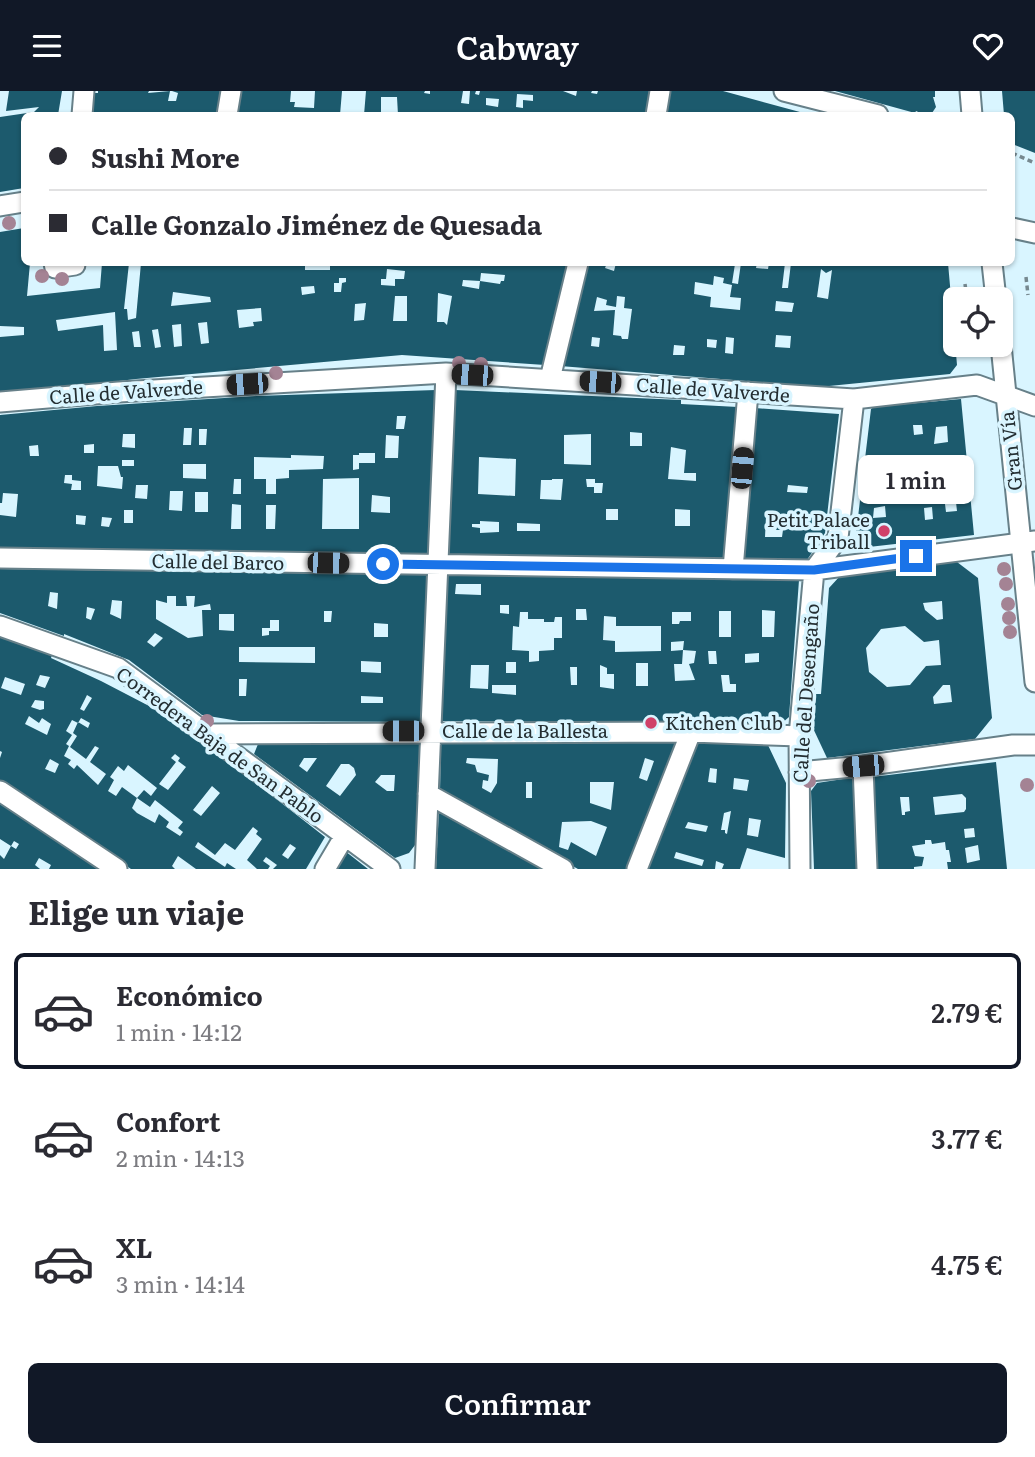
<!DOCTYPE html>
<html lang="es">
<head>
<meta charset="utf-8">
<style>
  :root { --surface:#fff; --page:#f7f7f7; --text:#2b2b33; --muted:#7c7c81; --line:#e1e1e2; --accent:#111827 }
  body { margin:0; font-family:Literata,serif; background:var(--page); color:var(--text); height:100vh; display:flex; flex-direction:column; font-size:26px; white-space:nowrap }
  * { box-sizing:border-box; margin:0 }
  p { font-size:23px; color:var(--muted) }
  .icon { flex:none; width:38px; height:38px; fill:none; stroke:currentColor; stroke-width:2; stroke-linecap:round; stroke-linejoin:round }
  .map { position:relative; height:778px; overflow:hidden }
  .panel { display:flex; flex-direction:column; background:var(--surface); flex:1 }
  .panel>* { flex:none }
  .hud { position:absolute; left:21px; top:21px; width:994px; height:154px; border-radius:10px; box-shadow:0 2px 5px #0004; display:grid; align-content:center; height:154px; padding:0 28px; background:var(--surface) }
  .controls { position:absolute; left:943px; top:196px; display:grid; gap:14px }
  .controls a { display:grid; place-items:center; width:70px; height:70px; border-radius:10px; background:var(--surface); box-shadow:0 2px 5px #0004; font-size:35px }
  .end { position:absolute; width:32px; height:32px; margin:-16px; border:9px solid #1a73e8; background:#fff; box-shadow:0 0 0 4px #fff }
  .from { border-radius:50% }
  .bubble { position:absolute; height:49px; border-radius:10px; background:var(--surface); box-shadow:0 2px 5px #0004; font-size:23px; font-weight:600; line-height:49px; text-align:center }
  .car { position:absolute; width:21px; height:42px; margin:-21px -10px; border-radius:9px; box-shadow:0 0 5px 2px #0007; background:linear-gradient(#222 24%,#8ab4d8 0 40%,#222 0 76%,#8ab4d8 0 86%,#222 0) }
  .hud b { display:flex; align-items:center; gap:24px; height:66px; font-size:26px }
  .hud b+b { border-top:2px solid var(--line) }
  .hud i { width:18px; height:18px; background:var(--text) }
  ul { padding:0; list-style:none }
  li { display:flex; align-items:center; gap:21px; height:116px; margin:0 14px 10px; padding:0 14px; border:4px solid transparent; border-radius:10px }
  li div { flex:1 }
  li b { display:block; font-size:26px }
  li em { font-style:normal; font-weight:600 }
  li.active { border-color:var(--accent) }
  li>.icon { width:63px; height:63px; stroke-width:1.5 }
  h2 { padding:0 28px; font-size:32px; line-height:84px }
  .action { display:flex; gap:14px; margin-top:auto; padding:14px 28px }
  .action a { flex:1; height:80px; border-radius:10px; background:var(--accent); color:#fff; font-size:28px; font-weight:600; line-height:80px; text-align:center }
  header { display:flex; justify-content:space-between; align-items:center; height:91px; padding:0 28px; background:var(--accent); color:#fff; font-size:32px; font-weight:600 }
  .map>svg:first-child { display:block }
</style>
</head>
<body>
<header><svg class="icon" aria-label="menu" viewBox="0 0 24 24"><path d="M4 6h16M4 12h16M4 18h16"/></svg>Cabway<svg class="icon" aria-label="heart" viewBox="0 0 24 24"><path d="M12 20l-8-8c-3-5 5-10 8-4 3-6 11-1 8 4z"/></svg></header>
<div class="map">
<svg width="1035" height="778" viewBox="0 0 1035 778">
  <rect width="100%" height="100%" fill="#d9f5ff"/>
  <!-- building -->
  <path fill="#1c5a6d" fill-rule="evenodd" d="M 9,0 L 62,0 L 58,24 L 24,24 L 24,97 L 0,101 L 0,26 L 34,21 L 39,16 L 6,20 Z
    M 98,0 L 149,0 L 148,2 L 170,0 L 168,10 L 176,10 L 178,2 L 172,0 L 222,0 L 217,24 L 91,24 L 93,2 L 98,2 Z
    M 241,0 L 291,0 L 290,11 L 295,11 L 294,16 L 314,17 L 315,0 L 342,0 L 340,24 L 237,24 Z
    M 366,0 L 425,0 L 424,2 L 430,3 L 430,0 L 463,0 L 461,12 L 469,13 L 470,0 L 476,0 L 475,3 L 479,4 L 480,0 L 563,0 L 576,5 L 577,0 L 592,0 L 591,2 L 597,3 L 598,0 L 650,0 L 646,24 L 537,23 L 537,24 L 398,24 L 397,6 L 381,6 L 381,24 L 364,24 ZM 517,3 L 533,4 L 533,10 L 523,9 L 523,17 L 516,16 ZM 486,7 L 499,8 L 498,16 L 486,14 Z
    M 671,0 L 723,0 L 811,24 L 666,24 Z
    M 835,0 L 935,0 L 935,6 L 933,6 L 936,16 L 932,22 L 925,24 L 916,20 L 915,22 Z
    M 1002,0 L 1035,0 L 1035,62 L 1012,53 L 1012,24 L 1004,24 Z
    M 24,137 L 24,172 L 30,172 L 27,205 L 100,197 L 102,172 L 129,172 L 124,218 L 127,218 L 128,229 L 136,227 L 141,172 L 305,172 L 305,179 L 330,179 L 330,172 L 570,172 L 545,274 L 402,264 L 136,288 L 25,301 L 24,299 L 0,301 L 0,246 L 24,244 L 24,236 L 0,235 L 0,141 ZM 387,178 L 405,180 L 404,188 L 395,188 L 395,195 L 381,194 L 381,188 L 386,188 ZM 481,182 L 505,184 L 504,190 L 501,190 L 500,193 L 480,190 L 479,198 L 462,195 L 463,189 L 480,190 ZM 339,187 L 346,187 L 346,191 L 342,192 L 341,201 L 334,201 L 334,192 L 339,192 ZM 314,195 L 315,202 L 302,204 L 301,196 ZM 173,201 L 210,206 L 211,211 L 171,215 ZM 438,202 L 452,205 L 447,234 L 444,231 L 437,231 ZM 395,205 L 407,205 L 407,230 L 393,230 ZM 366,212 L 364,229 L 354,230 L 355,213 ZM 261,217 L 262,230 L 253,231 L 254,235 L 239,237 L 237,219 ZM 115,221 L 117,259 L 104,260 L 103,234 L 58,240 L 56,229 ZM 207,231 L 209,252 L 201,253 L 198,232 ZM 181,233 L 182,255 L 174,256 L 172,234 ZM 158,238 L 161,256 L 155,257 L 152,239 ZM 139,240 L 141,256 L 134,256 L 132,241 Z
    M 586,172 L 607,172 L 605,177 L 614,180 L 616,172 L 717,173 L 717,172 L 729,172 L 735,173 L 732,192 L 738,193 L 741,172 L 757,172 L 756,177 L 768,178 L 769,172 L 785,172 L 782,197 L 788,197 L 791,172 L 948,172 L 957,274 L 950,283 L 819,296 L 560,275 ZM 821,178 L 826,182 L 832,179 L 828,208 L 817,206 ZM 714,185 L 724,187 L 723,192 L 732,194 L 730,206 L 741,207 L 740,219 L 710,216 L 711,206 L 694,203 L 695,191 L 713,194 ZM 617,205 L 625,206 L 624,217 L 632,218 L 628,248 L 622,248 L 621,245 L 613,244 L 615,219 L 594,220 L 597,206 L 607,209 L 606,214 L 616,216 ZM 776,210 L 794,212 L 792,221 L 775,220 ZM 776,244 L 791,245 L 790,257 L 775,256 ZM 592,246 L 600,247 L 599,256 L 591,255 ZM 726,246 L 734,247 L 733,263 L 725,262 ZM 707,248 L 717,249 L 716,257 L 707,256 ZM 674,254 L 685,255 L 684,264 L 673,264 Z
    M 436,299 L 430,465 L 0,458 L 0,424 L 16,426 L 18,403 L 3,402 L 2,412 L 0,412 L 0,324 L 97,315 L 256,305 ZM 397,325 L 406,325 L 404,338 L 396,338 ZM 184,337 L 192,337 L 191,354 L 183,354 ZM 199,338 L 207,338 L 206,354 L 199,354 ZM 123,343 L 135,343 L 135,357 L 122,356 ZM 386,344 L 399,345 L 398,367 L 385,367 ZM 94,353 L 94,362 L 84,362 L 84,354 ZM 38,354 L 39,365 L 30,365 L 29,355 ZM 359,362 L 375,362 L 375,372 L 359,372 L 359,378 L 353,379 L 353,364 L 359,364 ZM 291,364 L 324,365 L 323,378 L 289,379 L 289,387 L 276,388 L 276,403 L 266,403 L 266,388 L 254,388 L 254,366 L 291,367 ZM 122,369 L 134,369 L 134,375 L 122,375 ZM 183,373 L 206,373 L 206,388 L 183,387 ZM 98,375 L 118,375 L 121,386 L 123,386 L 122,398 L 97,395 ZM 65,384 L 72,384 L 72,389 L 81,390 L 81,399 L 71,399 L 72,393 L 64,392 ZM 359,387 L 359,438 L 322,438 L 323,388 ZM 234,388 L 241,388 L 241,403 L 233,403 ZM 136,394 L 148,394 L 147,408 L 135,407 ZM 170,400 L 183,400 L 182,420 L 169,419 ZM 195,401 L 208,401 L 208,421 L 195,421 ZM 372,404 L 390,406 L 390,422 L 371,421 ZM 232,413 L 241,414 L 241,438 L 231,438 ZM 266,414 L 276,414 L 275,438 L 266,438 ZM 124,419 L 133,419 L 133,432 L 124,432 ZM 76,424 L 86,425 L 85,434 L 76,433 ZM 102,426 L 112,427 L 109,436 L 101,435 Z
    M 455,299 L 681,309 L 681,313 L 738,316 L 725,468 L 448,466 ZM 630,341 L 642,342 L 642,355 L 630,355 ZM 591,343 L 591,374 L 564,373 L 564,344 ZM 671,356 L 686,359 L 684,382 L 696,382 L 696,390 L 668,388 ZM 479,366 L 516,368 L 515,405 L 478,403 ZM 552,388 L 563,388 L 561,409 L 540,408 L 541,389 L 552,389 ZM 586,388 L 595,388 L 595,392 L 603,392 L 602,402 L 594,402 L 594,396 L 587,396 ZM 606,418 L 618,418 L 618,429 L 606,429 ZM 675,418 L 690,419 L 690,435 L 675,435 ZM 480,430 L 499,431 L 499,441 L 480,442 L 480,437 L 472,436 L 472,433 L 480,433 ZM 517,432 L 540,433 L 540,440 L 517,440 Z
    M 961,308 L 974,444 L 860,457 L 855,451 L 871,318 L 874,316 ZM 913,334 L 922,334 L 923,343 L 914,344 ZM 947,335 L 948,351 L 934,353 L 936,336 ZM 918,368 L 921,368 L 924,391 L 894,394 L 892,371 L 910,369 L 910,374 L 918,373 ZM 955,402 L 957,420 L 946,421 L 945,413 L 940,409 L 940,404 ZM 885,415 L 886,426 L 873,427 L 874,417 ZM 932,416 L 933,428 L 925,429 L 924,417 Z
    M 755,317 L 839,323 L 825,442 L 807,469 L 741,467 ZM 788,394 L 808,396 L 807,402 L 787,401 ZM 766,425 L 774,426 L 773,439 L 783,439 L 782,446 L 765,446 Z
    M 957,471 L 978,487 L 992,627 L 975,648 L 827,667 L 812,635 L 815,603 L 821,603 L 829,497 L 840,485 ZM 942,510 L 943,528 L 937,529 L 925,519 L 923,512 ZM 905,535 L 924,551 L 939,549 L 941,574 L 926,575 L 910,594 L 887,596 L 869,581 L 866,557 L 881,538 ZM 943,594 L 950,594 L 952,611 L 934,613 L 933,606 Z
    M 0,478 L 429,484 L 423,631 L 239,630 L 202,624 L 129,569 L 64,543 L 64,545 L 0,522 ZM 50,501 L 58,502 L 57,518 L 48,515 ZM 167,505 L 176,505 L 176,515 L 187,515 L 186,505 L 195,505 L 194,516 L 210,513 L 211,519 L 202,519 L 203,545 L 188,547 L 156,528 L 156,509 L 167,512 ZM 112,509 L 122,510 L 121,528 L 110,523 ZM 87,516 L 95,518 L 91,529 L 86,527 ZM 324,520 L 332,520 L 331,531 L 324,531 ZM 219,523 L 234,523 L 234,540 L 219,539 ZM 270,529 L 279,529 L 279,540 L 269,540 L 269,544 L 262,545 L 262,537 L 270,537 ZM 374,532 L 388,533 L 388,546 L 374,546 ZM 155,542 L 163,547 L 154,556 L 147,551 ZM 239,556 L 315,556 L 315,572 L 239,571 ZM 361,570 L 381,571 L 381,582 L 361,581 ZM 239,588 L 247,588 L 246,605 L 239,605 ZM 361,605 L 383,606 L 383,612 L 361,612 Z
    M 447,484 L 799,489 L 789,626 L 781,633 L 442,630 ZM 456,493 L 481,493 L 481,504 L 455,503 ZM 500,514 L 509,514 L 509,523 L 500,522 ZM 576,518 L 586,518 L 587,529 L 576,529 ZM 762,519 L 775,520 L 774,546 L 762,546 ZM 719,520 L 731,520 L 731,546 L 719,546 ZM 520,521 L 528,521 L 528,528 L 544,528 L 544,531 L 554,531 L 555,526 L 562,526 L 562,547 L 554,547 L 554,559 L 539,560 L 539,570 L 529,571 L 529,560 L 512,559 L 513,535 L 519,536 ZM 672,521 L 691,521 L 691,530 L 680,530 L 679,533 L 672,533 ZM 604,525 L 616,526 L 616,535 L 661,535 L 661,560 L 615,561 L 615,550 L 603,549 ZM 684,550 L 683,559 L 671,560 L 671,551 ZM 683,559 L 696,560 L 694,572 L 689,573 L 695,589 L 675,590 L 674,573 L 682,573 ZM 708,560 L 716,560 L 717,573 L 709,573 ZM 759,562 L 759,571 L 745,572 L 745,563 ZM 506,571 L 516,571 L 516,582 L 506,582 ZM 636,572 L 648,572 L 648,595 L 636,595 ZM 471,574 L 489,574 L 488,598 L 470,597 ZM 600,574 L 607,577 L 607,583 L 614,583 L 614,598 L 600,596 ZM 570,576 L 577,576 L 577,594 L 571,594 ZM 721,584 L 729,584 L 730,593 L 736,593 L 736,601 L 723,601 ZM 492,594 L 516,594 L 516,604 L 492,602 Z
    M 0,546 L 52,564 L 51,567 L 101,590 L 151,616 L 266,700 L 325,746 L 306,778 L 273,778 L 277,774 L 266,766 L 263,770 L 270,775 L 268,778 L 257,778 L 247,769 L 262,748 L 256,743 L 258,740 L 253,736 L 235,759 L 225,752 L 215,764 L 198,751 L 195,756 L 225,776 L 227,772 L 236,778 L 196,778 L 178,765 L 172,775 L 175,778 L 131,778 L 0,690 L 0,667 L 2,661 L 0,660 ZM 40,584 L 50,586 L 45,597 L 36,594 ZM 5,586 L 25,593 L 21,604 L 1,597 ZM 87,604 L 92,607 L 84,620 L 80,618 ZM 35,609 L 44,610 L 44,618 L 40,619 L 31,616 ZM 29,625 L 39,632 L 42,627 L 51,633 L 47,644 L 25,633 ZM 81,627 L 90,632 L 88,637 L 78,631 L 73,642 L 77,645 L 70,656 L 86,668 L 95,655 L 99,657 L 90,671 L 106,683 L 98,694 L 77,674 L 74,678 L 68,673 L 71,669 L 64,665 L 69,655 L 66,653 L 72,644 L 66,640 L 72,629 L 78,632 ZM 175,663 L 180,667 L 178,670 L 186,676 L 168,699 L 159,693 L 176,671 L 171,667 ZM 50,668 L 59,673 L 55,682 L 45,678 ZM 128,674 L 157,697 L 151,705 L 144,699 L 137,707 L 150,716 L 155,709 L 183,731 L 178,737 L 183,741 L 180,745 L 166,736 L 169,731 L 159,723 L 155,732 L 137,722 L 132,717 L 137,707 L 122,696 L 116,705 L 108,700 L 114,689 L 110,686 L 118,675 L 124,680 ZM 212,695 L 220,702 L 201,725 L 193,719 ZM 290,753 L 296,757 L 288,768 L 282,764 Z
    M 260,648 L 422,649 L 418,750 L 409,762 L 395,767 L 254,663 ZM 304,667 L 317,667 L 307,681 L 299,675 ZM 341,673 L 349,673 L 354,677 L 356,684 L 340,705 L 326,695 ZM 381,684 L 395,684 L 394,700 L 387,700 L 375,691 Z
    M 441,650 L 533,652 L 680,652 L 629,778 L 578,778 L 440,701 ZM 467,667 L 498,668 L 497,692 L 491,702 L 482,697 L 483,689 L 488,690 L 489,684 L 477,681 L 475,674 L 466,672 ZM 645,667 L 654,670 L 647,690 L 639,687 ZM 526,691 L 532,691 L 532,707 L 526,707 ZM 590,691 L 614,691 L 611,719 L 590,712 ZM 591,730 L 607,736 L 596,765 L 571,751 L 568,759 L 559,756 L 562,731 Z
    M 695,651 L 767,652 L 786,692 L 785,767 L 747,757 L 740,778 L 722,778 L 724,773 L 716,770 L 715,778 L 645,778 ZM 710,677 L 717,678 L 716,692 L 708,691 ZM 734,687 L 749,689 L 747,700 L 733,698 ZM 731,720 L 727,743 L 725,742 L 725,739 L 721,739 L 724,722 ZM 749,727 L 761,729 L 758,746 L 747,744 ZM 688,731 L 708,735 L 706,741 L 685,737 ZM 676,761 L 704,769 L 702,775 L 674,767 Z
    M 996,671 L 1007,778 L 948,778 L 947,771 L 951,771 L 949,759 L 946,759 L 945,751 L 932,753 L 931,749 L 925,749 L 925,753 L 912,755 L 915,765 L 924,766 L 922,775 L 914,776 L 914,778 L 874,778 L 872,686 ZM 962,703 L 966,707 L 966,718 L 964,721 L 935,724 L 933,706 ZM 900,706 L 909,706 L 910,720 L 905,721 L 905,724 L 902,724 ZM 974,737 L 975,746 L 965,747 L 964,738 ZM 978,754 L 980,769 L 967,772 L 965,757 Z
    M 856,686 L 860,778 L 814,778 L 811,700 L 817,692 Z
    M 0,709 L 101,778 L 49,778 L 51,774 L 39,767 L 35,774 L 40,778 L 0,778 L 0,764 L 4,768 L 11,755 L 16,758 L 19,753 L 14,750 L 11,755 L 0,748 Z
    M 439,718 L 547,778 L 436,778 Z
    M 345,760 L 368,778 L 334,778 Z"/>
  <g fill="none" stroke-linecap="round" stroke-linejoin="round">
    <!-- minor casing -->
    <g stroke="#678089" stroke-width="23">
      <path id="minor" d="M 784,0 L 878,24
        M 970,0 L 972,24
        M 82,24 L 84,0
        M 227,24 L 231,0
        M 656,24 L 660,0
        M 0,115 L 24,111
        M 1012,137 L 1035,142
        M 54,172 L 55,177 L 75,174 L 75,172
        M 992,172 L 996,208
        M 1001,254 L 1035,591
        M 550,288 L 578,172
        M 0,311 L 119,301 L 446,282 L 854,308 L 977,294 L 1035,315
        M 0,467 L 814,479 L 1035,450
        M 733,478 L 748,301
        M 0,535 L 118,577 L 390,778
        M 210,643 L 691,641 L 799,645
        M 863,675 L 867,778
        M 799,681 L 863,675 L 1013,654 L 1035,654
        M 0,700 L 117,778
        M 428,703 L 563,778
        M 325,778 L 344,746
        M 425,778 L 446,282
        M 637,778 L 691,641
        M 800,778 L 799,645 L 814,479 L 838,447 L 854,308"/>
    </g>
    <!-- path -->
    <path stroke="#76888f" stroke-width="3.5" stroke-dasharray="5 3.5" stroke-linecap="butt" d="M 1012,62 L 1035,72
      M 1026,186 L 1028,204
      M 965,193 L 967,208"/>
    <!-- minor -->
    <use href="#minor" stroke="#fff" stroke-width="19"/>
  </g>
  <!-- trees -->
  <g fill="#a48394">
    <circle cx="9" cy="132" r="7"/>
    <circle cx="42" cy="185" r="7"/>
    <circle cx="62" cy="188" r="7"/>
    <circle cx="459" cy="272" r="7"/>
    <circle cx="481" cy="273" r="7"/>
    <circle cx="276" cy="282" r="7"/>
    <circle cx="1004" cy="478" r="7"/>
    <circle cx="1006" cy="493" r="7"/>
    <circle cx="1008" cy="513" r="7"/>
    <circle cx="1009" cy="527" r="7"/>
    <circle cx="1010" cy="541" r="7"/>
    <circle cx="207" cy="630" r="7"/>
    <circle cx="809" cy="690" r="7"/>
    <circle cx="1027" cy="694" r="7"/>
  </g>
  <g fill="none" stroke-linecap="round" stroke-linejoin="round">
    <!-- route -->
    <path stroke="#1a73e8" stroke-width="9" d="M 383,473 L 814,479 L 916,465"/>
  </g>
  <!-- markers -->
  <g fill="#d04169" stroke="#d9f5ff" stroke-width="2.5">
    <circle cx="884" cy="440" r="7"/>
    <circle cx="651" cy="632" r="7"/>
  </g>
  <g text-anchor="middle" stroke-width="7" stroke-linejoin="round" paint-order="stroke">
    <!-- street labels -->
    <g font-size="19" fill="#242e32" stroke="#d9f5ff">
      <text transform="translate(713 299) rotate(4)" y="7">Calle de Valverde</text>
      <text transform="translate(126 301) rotate(-4)" y="7">Calle de Valverde</text>
      <text transform="translate(1011 360) rotate(-96)" y="7">Gran Vía</text>
      <text transform="translate(218 471) rotate(1)" y="7">Calle del Barco</text>
      <text transform="translate(806 602) rotate(-86)" y="7">Calle del Desengaño</text>
      <text x="525" y="647">Calle de la Ballesta</text>
      <text transform="translate(220 654) rotate(36)" y="7">Corredera Baja de San Pablo</text>
    </g>
    <!-- poi labels -->
    <g font-size="19" fill="#242e32" stroke="#d9f5ff" text-anchor="end">
      <text x="870" y="436">Petit Palace<tspan x="870" dy="22">Triball</tspan></text>
      <text x="665" y="639" text-anchor="start">Kitchen Club</text>
    </g>
  </g>
</svg>
<div class="controls">
<a><svg class="icon" aria-label="locate" viewBox="0 0 24 24"><circle cx="12" cy="12" r="6"/><path d="M12 2v4M12 18v4M2 12h4M18 12h4"/></svg></a>
</div>
<i class="end from" style="left:383px;top:473px"></i>
<i class="end" style="left:916px;top:465px"></i>
<div class="bubble" style="left:858px;top:364px;width:116px">1 min</div>
<i class="car" style="left:472px;top:284px;rotate:273deg"></i>
<i class="car" style="left:600px;top:291px;rotate:274deg"></i>
<i class="car" style="left:247px;top:293px;rotate:266deg"></i>
<i class="car" style="left:742px;top:377px;rotate:5deg"></i>
<i class="car" style="left:328px;top:472px;rotate:91deg"></i>
<i class="car" style="left:403px;top:640px;rotate:270deg"></i>
<i class="car" style="left:863px;top:675px;rotate:265deg"></i>
<div class="hud">
<b><i class="from"></i>Sushi More</b>
<b><i></i>Calle Gonzalo Jiménez de Quesada</b>
</div>
</div>
<section class="panel">
<h2>Elige un viaje</h2>
<ul>
<li class="active"><svg class="icon" aria-label="car" viewBox="0 0 24 24"><path d="M5 17H2v-5l4-1 3-4h7l3 4 3 1v5h-3M9 17h6M6 11h13"/><circle cx="7" cy="17" r="2"/><circle cx="17" cy="17" r="2"/></svg><div><b>Económico</b><p>1 min · 14:12</p></div><em>2.79 €</em></li>
<li><svg class="icon" aria-label="car" viewBox="0 0 24 24"><path d="M5 17H2v-5l4-1 3-4h7l3 4 3 1v5h-3M9 17h6M6 11h13"/><circle cx="7" cy="17" r="2"/><circle cx="17" cy="17" r="2"/></svg><div><b>Confort</b><p>2 min · 14:13</p></div><em>3.77 €</em></li>
<li><svg class="icon" aria-label="car" viewBox="0 0 24 24"><path d="M5 17H2v-5l4-1 3-4h7l3 4 3 1v5h-3M9 17h6M6 11h13"/><circle cx="7" cy="17" r="2"/><circle cx="17" cy="17" r="2"/></svg><div><b>XL</b><p>3 min · 14:14</p></div><em>4.75 €</em></li>
</ul>
<div class="action"><a>Confirmar</a></div>
</section>
</body>
</html>
